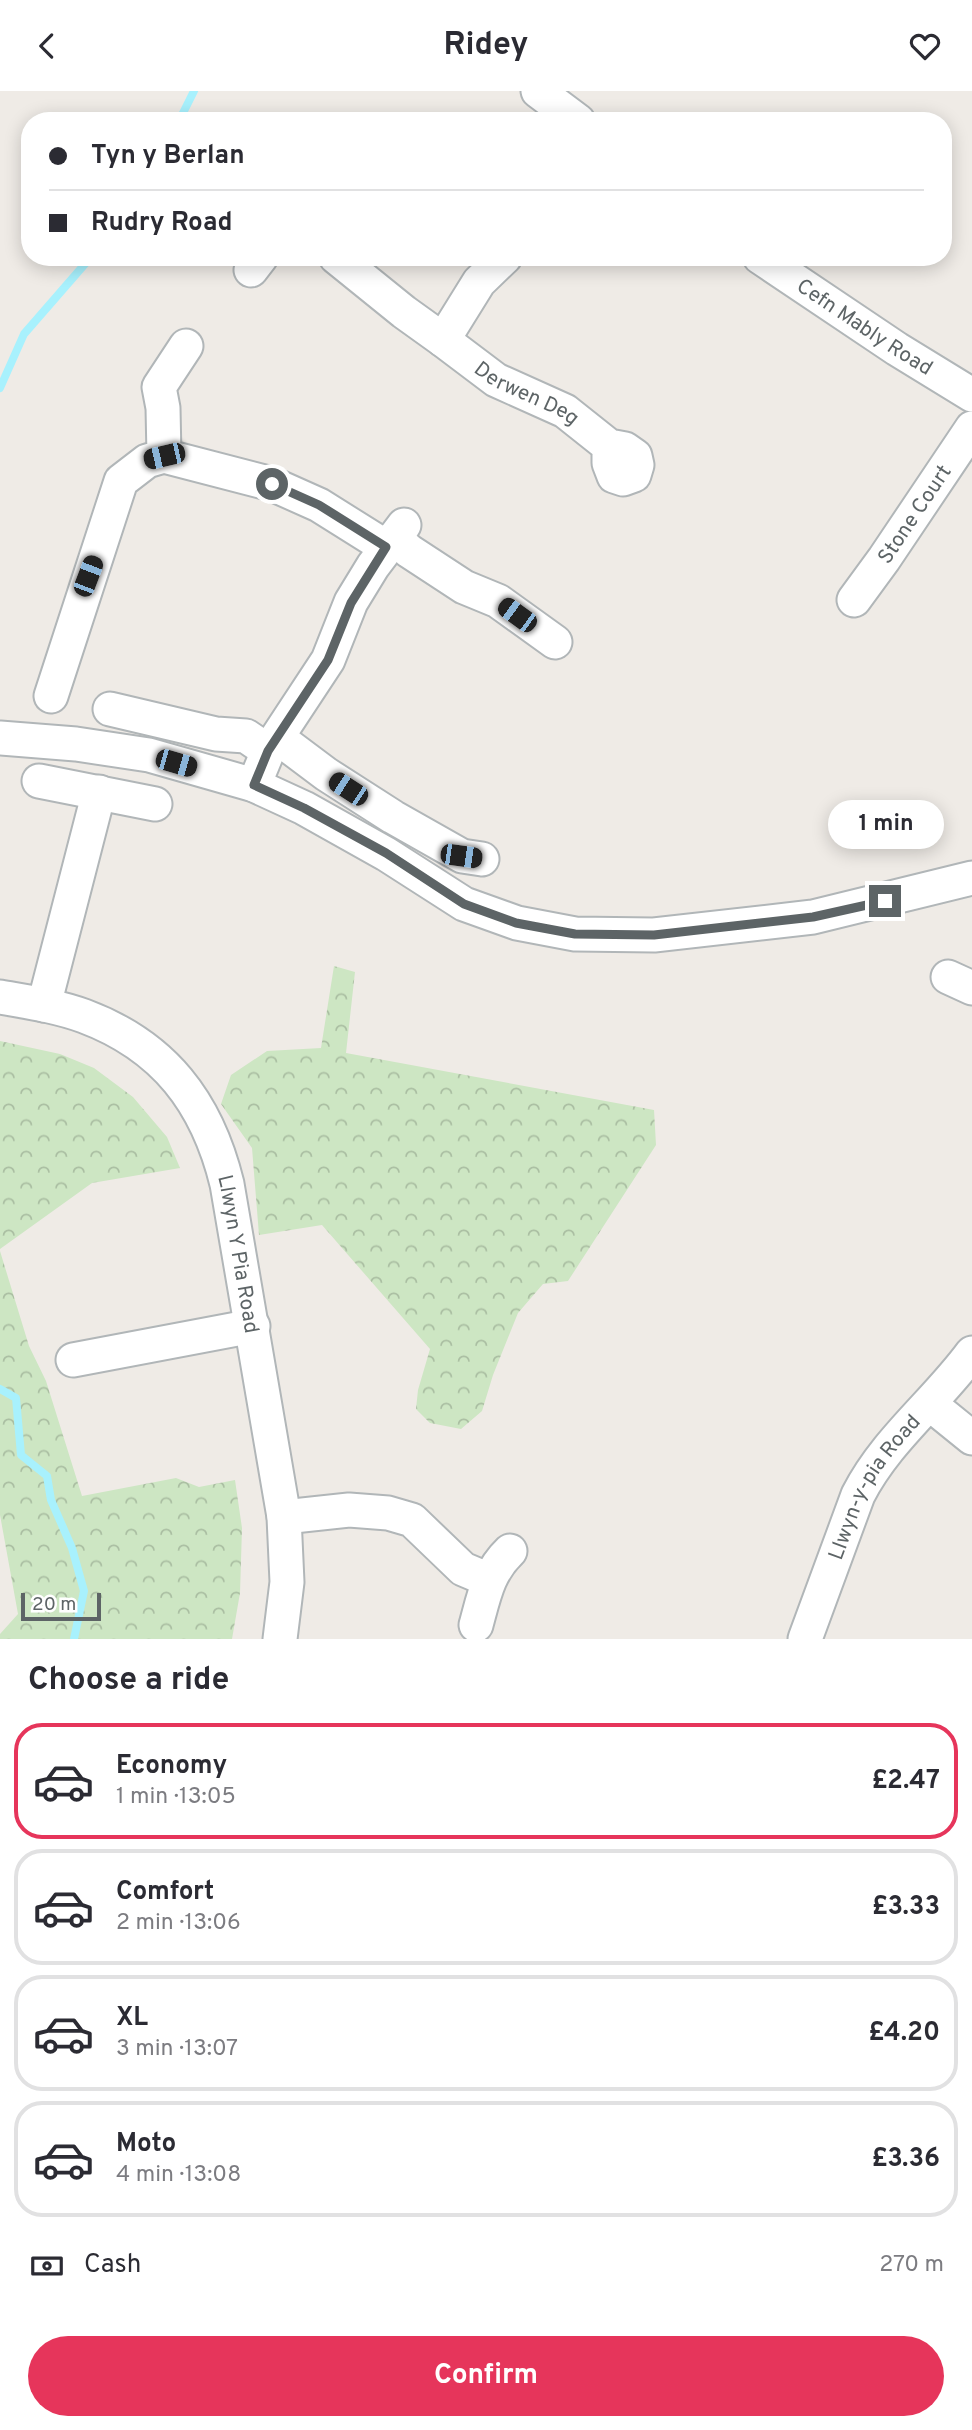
<!DOCTYPE html>
<html lang="en">
<head>
<meta charset="utf-8">
<style>
  :root { --surface:#fff; --page:#f2f2f3; --text:#2b2b33; --muted:#7c7c81; --line:#e1e1e2; --accent:#e6355b }
  body { margin:0; font-family:Overpass,sans-serif; background:var(--page); color:var(--text); height:100vh; display:flex; flex-direction:column; font-size:26px; white-space:nowrap }
  * { box-sizing:border-box; margin:0 }
  p { font-size:23px; color:var(--muted) }
  .icon { flex:none; width:38px; height:38px; fill:none; stroke:currentColor; stroke-width:2; stroke-linecap:round; stroke-linejoin:round }
  .map { position:relative; height:1548px; overflow:hidden }
  .panel { display:flex; flex-direction:column; background:var(--surface); flex:1 }
  .panel>* { flex:none }
  .top-card { position:absolute; left:21px; top:21px; width:931px; height:154px; border-radius:28px; box-shadow:0 4px 18px #0003; display:grid; align-content:center; height:154px; padding:0 28px; background:var(--surface) }
  .scale { position:absolute; left:21px; bottom:18px; width:80px; box-sizing:border-box; padding-left:7px; border:4px solid #5d6466; border-top:0; font-size:19px; line-height:24px; white-space:nowrap; color:#5d6466; -webkit-text-stroke:5px #fff; paint-order:stroke }
  .end { position:absolute; width:32px; height:32px; margin:-16px; border:9px solid #5d6466; background:#fff; box-shadow:0 0 0 4px #fff }
  .from { border-radius:50% }
  .bubble { position:absolute; height:49px; border-radius:24px; background:var(--surface); box-shadow:0 4px 18px #0003; font-size:23px; font-weight:700; line-height:49px; text-align:center }
  .car { position:absolute; width:21px; height:42px; margin:-21px -10px; border-radius:9px; box-shadow:0 0 5px 2px #0007; background:linear-gradient(#222 24%,#8ab4d8 0 40%,#222 0 76%,#8ab4d8 0 86%,#222 0) }
  .top-card b { display:flex; align-items:center; gap:24px; height:66px; font-size:26px }
  .top-card b+b { border-top:2px solid var(--line) }
  .top-card i { width:18px; height:18px; background:var(--text) }
  ul { padding:0; list-style:none }
  li { display:flex; align-items:center; gap:21px; height:116px; margin:0 14px 10px; padding:0 14px; border:4px solid var(--line); border-radius:28px }
  li div { flex:1 }
  li b { display:block; font-size:26px }
  li em { font-style:normal; font-weight:700 }
  li.current { border-color:var(--accent) }
  li>.icon { width:63px; height:63px; stroke-width:1.5 }
  h2 { padding:0 28px; font-size:32px; line-height:84px }
  .pay { display:flex; align-items:center; gap:18px; height:77px; padding:0 28px; font-size:26px }
  .pay p { margin-inline-start:auto }
  .button { display:flex; gap:14px; margin-top:auto; padding:14px 28px }
  .button a { flex:1; height:80px; border-radius:42px; background:var(--accent); color:#fff; font-size:28px; font-weight:700; line-height:80px; text-align:center }
  header { display:flex; justify-content:space-between; align-items:center; height:91px; padding:0 28px; background:var(--surface); font-size:32px; font-weight:700 }
  .map>svg:first-child { display:block }
</style>
</head>
<body>
<header><svg class="icon" aria-label="back" viewBox="0 0 24 24"><path d="M15 5l-7 7 7 7"/></svg>Ridey<svg class="icon" aria-label="heart" viewBox="0 0 24 24"><path d="M12 20l-8-8c-3-5 5-10 8-4 3-6 11-1 8 4z"/></svg></header>
<div class="map">
<svg width="972" height="1548" viewBox="0 0 972 1548">
  <defs>
    <pattern id="forest-crowns" width="20" height="18" patternUnits="userSpaceOnUse" patternTransform="scale(1.75)"><rect width="20" height="18" fill="#cde6c3"/><path d="M2 6a3 3 0 1 1 6 0M12 15a3 3 0 1 1 6 0" fill="none" stroke="#aabea2"/></pattern>
  </defs>
  <rect width="100%" height="100%" fill="#efebe6"/>
  <!-- forest -->
  <path fill="url(#forest-crowns)" d="M 334,875 L 355,881 L 346,962 L 654,1019 L 656,1054 L 568,1190 L 543,1193 L 518,1222 L 493,1284 L 482,1320 L 461,1338 L 430,1332 L 416,1318 L 418,1299 L 430,1258 L 322,1134 L 259,1144 L 252,1057 L 221,1013 L 231,984 L 267,960 L 321,957 Z
    M 0,950 L 60,963 L 94,977 L 133,1006 L 167,1046 L 180,1077 L 92,1092 L 0,1158 Z
    M 0,1160 L 29,1255 L 46,1290 L 82,1405 L 176,1387 L 199,1396 L 235,1389 L 242,1437 L 240,1502 L 232,1548 L 0,1548 L 0,1543 L 18,1523 L 0,1424 Z"/>
  <g fill="none" stroke-linecap="round" stroke-linejoin="round">
    <!-- stream -->
    <path stroke="#a8f1fd" stroke-width="8" d="M 179,30 L 194,0
      M 0,297 L 24,243 L 91,166
      M 0,1298 L 16,1307 L 21,1364 L 47,1385 L 51,1409 L 72,1457 L 84,1500 L 74,1548"/>
    <!-- minor casing -->
    <g stroke="#b1b6b8" stroke-width="37">
      <g id="minor">
        <path d="M 538,0 L 578,30"/>
        <path d="M 336,166 L 404,221 L 443,249 L 479,191 L 505,166"/>
        <path id="s1" d="M 760,166 L 897,258 L 972,304"/>
        <path d="M 251,179 L 261,166"/>
        <path id="s2" d="M 443,249 L 496,289 L 565,320 L 609,355 L 625,358 L 635,365 L 637,374 L 634,384 L 623,388 L 614,385 L 609,372 L 609,355"/>
        <path d="M 164,365 L 272,393 L 319,414 L 386,456"/>
        <path d="M 394,447 L 409,460 L 464,496 L 498,510 L 555,551"/>
        <path id="s3" d="M 854,509 L 884,468 L 972,337"/>
        <path d="M 51,605 L 121,390 L 147,370 L 164,365 L 163,317 L 159,296 L 186,255"/>
        <path d="M 110,618 L 216,643 L 246,645 L 268,660"/>
        <path d="M 0,647 L 76,653 L 149,664 L 254,694 L 304,717 L 386,763 L 464,813 L 517,832 L 575,843 L 654,844 L 813,826 L 972,787"/>
        <path d="M 278,647 L 326,683 L 393,726 L 462,765 L 482,768"/>
        <path d="M 39,690 L 155,713"/>
        <path d="M 254,694 L 268,660 L 328,569 L 351,511 L 373,475 L 404,434"/>
        <path d="M 948,886 L 972,897"/>
        <path id="s4" d="M 0,906 C 28,911 57,915 84,925 C 164,955 207,1011 227,1093 L 284,1426 L 287,1491 L 280,1548"/>
        <path d="M 44,914 L 99,701"/>
        <path d="M 73,1269 L 253,1235"/>
        <path d="M 930,1313 L 972,1347"/>
        <path d="M 284,1426 L 349,1419 L 388,1422 L 412,1429 L 463,1478 L 489,1489"/>
        <path d="M 476,1534 C 484,1505 488,1481 510,1460"/>
        <path id="s5" d="M 805,1548 L 858,1404 C 886,1349 936,1311 972,1262"/>
      </g>
    </g>
    <!-- minor -->
    <use href="#minor" stroke="#fff" stroke-width="33"/>
  </g>
  <g fill="none" stroke-linecap="round" stroke-linejoin="round">
    <!-- route -->
    <path stroke="#5d6466" stroke-width="9" d="M 272,393 L 319,414 L 386,456 L 351,512 L 328,569 L 268,660 L 254,694 L 304,717 L 386,762 L 464,813 L 516,832 L 575,843 L 654,844 L 813,826 L 885,810"/>
  </g>
  <g text-anchor="middle" stroke-width="7" stroke-linejoin="round" paint-order="stroke">
    <!-- street labels -->
    <g font-size="21" fill="#5d6466" stroke="#fff">
      <text dy="7" stroke="none"><textPath href="#s1" startOffset="126">Cefn Mably Road</textPath></text>
      <text dy="7" stroke="none"><textPath href="#s2" startOffset="100">Derwen Deg</textPath></text>
      <text dy="7" stroke="none"><textPath href="#s3" startOffset="105">Stone Court</textPath></text>
      <text dy="7" stroke="none"><textPath href="#s4" startOffset="388">Llwyn Y Pia Road</textPath></text>
      <text dy="7" stroke="none"><textPath href="#s5" startOffset="168">Llwyn-y-pia Road</textPath></text>
    </g>
  </g>
</svg>
<div class="scale">20 m</div>
<i class="end from" style="left:272px;top:393px"></i>
<i class="end" style="left:885px;top:810px"></i>
<div class="bubble" style="left:828px;top:709px;width:116px">1 min</div>
<i class="car" style="left:164px;top:365px;rotate:257deg"></i>
<i class="car" style="left:88px;top:485px;rotate:21deg"></i>
<i class="car" style="left:517px;top:524px;rotate:306deg"></i>
<i class="car" style="left:176px;top:672px;rotate:106deg"></i>
<i class="car" style="left:348px;top:698px;rotate:303deg"></i>
<i class="car" style="left:461px;top:765px;rotate:98deg"></i>
<div class="top-card">
<b><i class="from"></i>Tyn y Berlan</b>
<b><i></i>Rudry Road</b>
</div>
</div>
<section class="panel">
<h2>Choose a ride</h2>
<ul>
<li class="current"><svg class="icon" aria-label="car" viewBox="0 0 24 24"><path d="M5 17H2v-5l4-1 3-4h7l3 4 3 1v5h-3M9 17h6M6 11h13"/><circle cx="7" cy="17" r="2"/><circle cx="17" cy="17" r="2"/></svg><div><b>Economy</b><p>1 min · 13:05</p></div><em>£2.47</em></li>
<li><svg class="icon" aria-label="car" viewBox="0 0 24 24"><path d="M5 17H2v-5l4-1 3-4h7l3 4 3 1v5h-3M9 17h6M6 11h13"/><circle cx="7" cy="17" r="2"/><circle cx="17" cy="17" r="2"/></svg><div><b>Comfort</b><p>2 min · 13:06</p></div><em>£3.33</em></li>
<li><svg class="icon" aria-label="car" viewBox="0 0 24 24"><path d="M5 17H2v-5l4-1 3-4h7l3 4 3 1v5h-3M9 17h6M6 11h13"/><circle cx="7" cy="17" r="2"/><circle cx="17" cy="17" r="2"/></svg><div><b>XL</b><p>3 min · 13:07</p></div><em>£4.20</em></li>
<li><svg class="icon" aria-label="car" viewBox="0 0 24 24"><path d="M5 17H2v-5l4-1 3-4h7l3 4 3 1v5h-3M9 17h6M6 11h13"/><circle cx="7" cy="17" r="2"/><circle cx="17" cy="17" r="2"/></svg><div><b>Moto</b><p>4 min · 13:08</p></div><em>£3.36</em></li>
</ul>
<div class="pay"><svg class="icon" aria-label="cash" viewBox="0 0 24 24"><path d="M3 7h18v10H3z"/><circle cx="12" cy="12" r="2"/></svg>Cash<p>270 m</p></div>
<div class="button"><a>Confirm</a></div>
</section>
</body>
</html>
